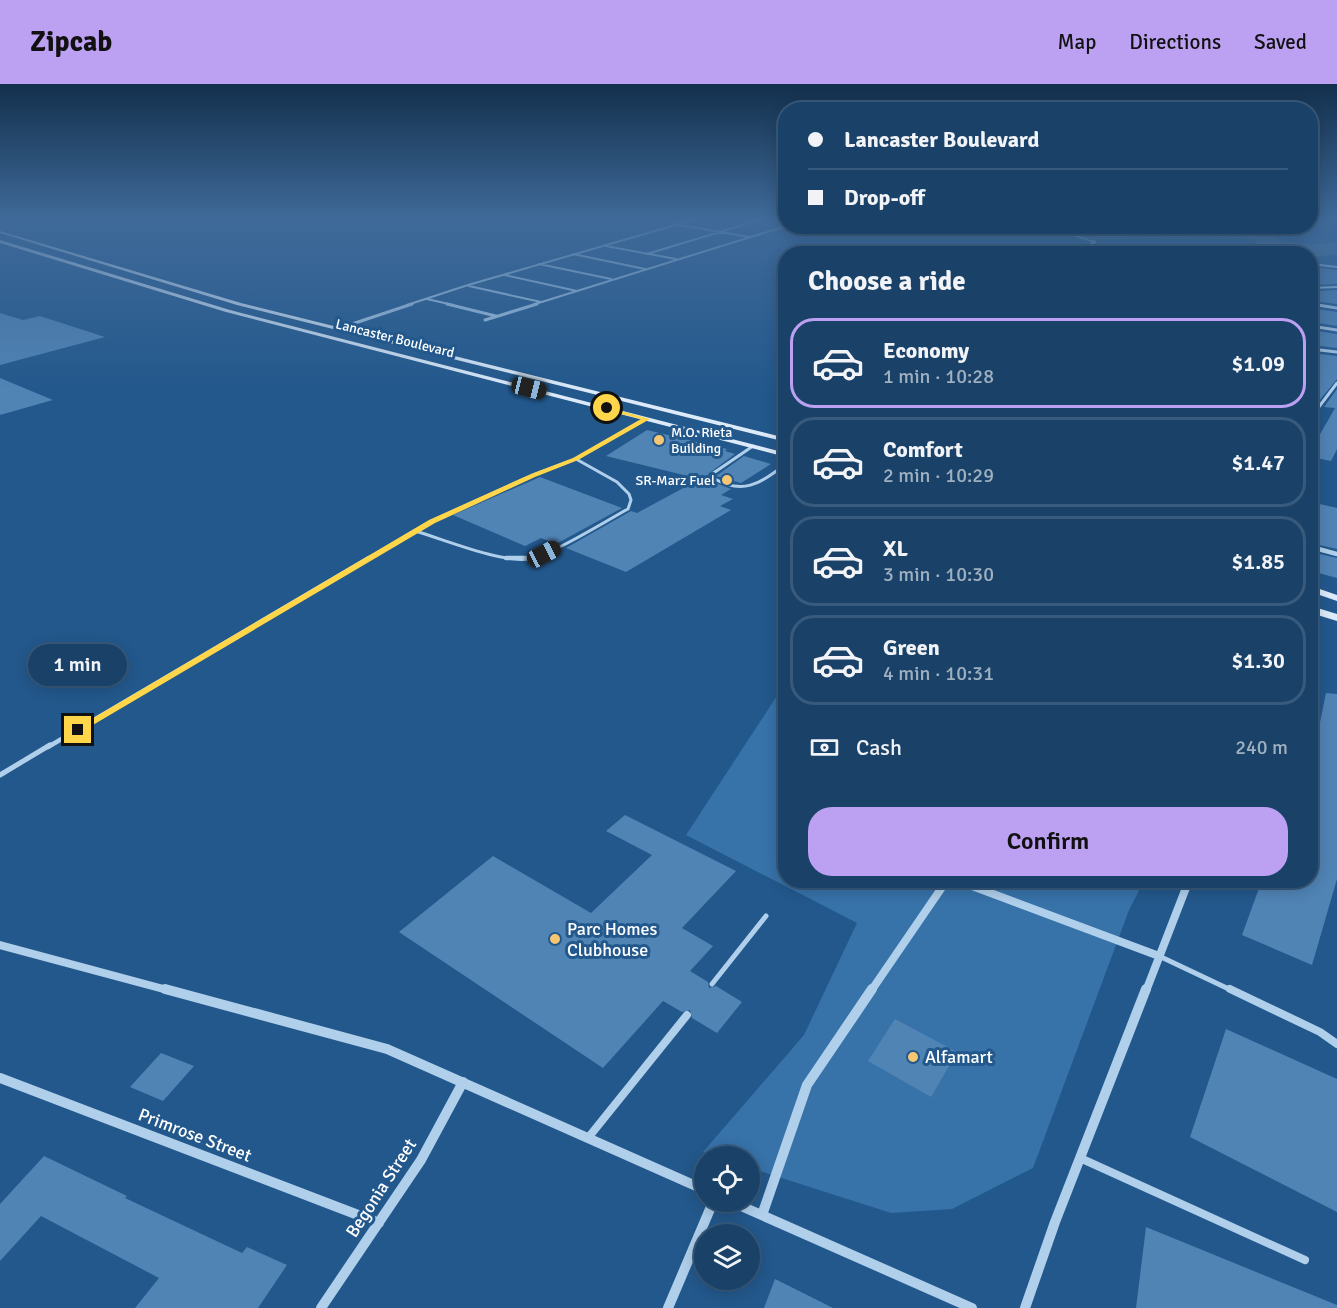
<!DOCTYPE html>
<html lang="en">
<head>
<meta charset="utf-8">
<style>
  :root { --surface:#1a4269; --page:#274d71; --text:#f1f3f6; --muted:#9fb0c0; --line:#385b7d; --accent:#bca0f2 }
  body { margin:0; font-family:Signika,sans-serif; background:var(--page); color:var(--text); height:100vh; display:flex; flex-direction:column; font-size:22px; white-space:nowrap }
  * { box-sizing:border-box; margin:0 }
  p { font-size:20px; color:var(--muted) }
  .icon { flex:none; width:33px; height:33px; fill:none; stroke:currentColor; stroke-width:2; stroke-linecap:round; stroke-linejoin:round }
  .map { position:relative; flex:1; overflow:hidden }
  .drawer { position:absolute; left:778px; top:162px; width:540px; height:642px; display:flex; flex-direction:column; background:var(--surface); border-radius:24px; box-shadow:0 3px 15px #0003,0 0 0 2px var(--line) }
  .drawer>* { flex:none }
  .hud { position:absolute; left:778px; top:18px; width:540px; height:132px; border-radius:24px; box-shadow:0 3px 15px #0003,0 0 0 2px var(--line); display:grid; align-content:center; height:132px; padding:0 30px; background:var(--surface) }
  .buttons { position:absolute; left:694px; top:1062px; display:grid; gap:12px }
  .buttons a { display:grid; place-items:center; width:66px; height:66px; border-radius:50%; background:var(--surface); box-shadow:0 3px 15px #0003,0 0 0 2px var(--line); font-size:30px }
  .end { position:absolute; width:27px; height:27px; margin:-14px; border:8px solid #ffd54a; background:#111; box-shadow:0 0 0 3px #111 }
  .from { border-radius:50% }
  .bubble { position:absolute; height:42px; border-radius:21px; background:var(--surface); box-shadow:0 3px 15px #0003,0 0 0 2px var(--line); font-size:20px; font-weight:600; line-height:42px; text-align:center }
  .car { position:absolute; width:18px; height:36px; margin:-18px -9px; border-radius:8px; box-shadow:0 0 4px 2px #0007; background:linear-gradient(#222 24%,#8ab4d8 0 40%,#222 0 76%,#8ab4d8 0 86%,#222 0) }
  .hud b { display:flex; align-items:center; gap:21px; height:57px; font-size:22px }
  .hud b+b { border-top:2px solid var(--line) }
  .hud i { width:15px; height:15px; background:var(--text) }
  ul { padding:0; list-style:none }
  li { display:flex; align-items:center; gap:18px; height:90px; margin:0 12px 9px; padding:0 18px; border:3px solid var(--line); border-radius:24px }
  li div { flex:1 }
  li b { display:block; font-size:22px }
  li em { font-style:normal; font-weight:600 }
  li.current { border-color:var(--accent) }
  li>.icon { width:54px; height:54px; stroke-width:1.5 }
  h2 { padding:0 30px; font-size:27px; line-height:72px }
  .pay { display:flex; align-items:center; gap:15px; height:66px; padding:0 30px; font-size:22px }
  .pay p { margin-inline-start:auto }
  .action { display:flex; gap:12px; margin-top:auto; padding:12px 30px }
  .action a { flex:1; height:69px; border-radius:24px; background:var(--accent); color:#111; font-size:24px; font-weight:600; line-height:69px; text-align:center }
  header { display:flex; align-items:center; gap:36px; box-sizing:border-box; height:84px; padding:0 30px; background:var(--accent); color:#111 }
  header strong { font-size:28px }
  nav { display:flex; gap:33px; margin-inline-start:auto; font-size:21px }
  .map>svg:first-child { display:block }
</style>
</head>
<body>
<header>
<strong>Zipcab</strong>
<nav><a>Map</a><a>Directions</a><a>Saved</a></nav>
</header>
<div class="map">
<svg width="1337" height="1224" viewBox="0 0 1337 1224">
  <rect width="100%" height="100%" fill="#23588c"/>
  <!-- green -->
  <path fill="#3772a9" d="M 786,598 L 786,796 L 1144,797 L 1129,826 L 1033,1084 L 952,1125 L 891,1129 L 750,1084 L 750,1072 L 715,1072 L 703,1068 L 804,951 L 857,839 L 686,751 Z"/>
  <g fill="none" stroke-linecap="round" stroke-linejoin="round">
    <!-- stream -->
    <path fill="#a4cbec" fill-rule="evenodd" d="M 1046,142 L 1096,157 L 1097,158 C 1086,166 1073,170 1059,170 L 1084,163 L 1092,158 L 1040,142 Z"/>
    <!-- river -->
    <path fill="#4c7296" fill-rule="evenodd" d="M 1065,142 L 1258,143 C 1266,145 1268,150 1274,153 C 1294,162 1316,161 1337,158 L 1337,170 L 1311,174 L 1311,170 C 1292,170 1266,169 1252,155 L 1205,152 L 1090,156 L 1068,146 Z"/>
  </g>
  <!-- building -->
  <path fill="#5084b5" d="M 1311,183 L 1337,186 L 1337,200 L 1311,201 Z
    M 1337,206 L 1337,220 L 1313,217 L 1318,207 Z
    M 1311,224 L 1337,228 L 1337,242 L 1311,238 Z
    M 0,229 L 23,236 L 40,232 L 105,253 L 0,281 Z
    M 1311,246 L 1337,250 L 1337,264 L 1311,261 Z
    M 1311,269 L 1337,272 L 1337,295 L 1315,322 L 1311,322 L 1311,286 L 1320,272 L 1311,271 Z
    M 0,294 L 53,316 L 0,331 Z
    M 1337,305 L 1337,365 L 1331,377 L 1311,373 L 1311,366 L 1335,324 L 1324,323 Z
    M 647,346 L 727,365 L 725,367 L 735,370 L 708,390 L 711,397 L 731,405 L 721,411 L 733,415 L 720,422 L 731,426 L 626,488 L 566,464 L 631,427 L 637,429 L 700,395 L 606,372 Z
    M 744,372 L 771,380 L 741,399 L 716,392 Z
    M 540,393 L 622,424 L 556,460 L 541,454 L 525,462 L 453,431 Z
    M 1311,418 L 1337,424 L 1337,465 L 1311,459 Z
    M 1311,468 L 1337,474 L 1337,494 L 1311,487 Z
    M 1326,609 L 1337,610 L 1337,795 L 1312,881 L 1242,851 L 1262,796 L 1311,796 L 1311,682 Z
    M 625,731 L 736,787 L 682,844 L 713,862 L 690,887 L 708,898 L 709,904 L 716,902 L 742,918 L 717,949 L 692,934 L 690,926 L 682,928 L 663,917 L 603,984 L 399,848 L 493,772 L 591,829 L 652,771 L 606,747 Z
    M 895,935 L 957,968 L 931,1013 L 868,977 Z
    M 1226,945 L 1337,995 L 1337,1128 L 1190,1053 Z
    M 161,969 L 194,982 L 163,1017 L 130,1003 Z
    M 44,1072 L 127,1112 L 125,1114 L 242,1169 L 247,1163 L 287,1181 L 258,1224 L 135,1224 L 159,1194 L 41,1132 L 0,1177 L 0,1120 Z
    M 1146,1143 L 1337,1221 L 1337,1224 L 1136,1224 Z
    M 775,1195 L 833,1224 L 764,1224 Z"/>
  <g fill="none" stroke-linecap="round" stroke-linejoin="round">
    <!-- service-far3 -->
    <path stroke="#b0cfeb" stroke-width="3" d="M 753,362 L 712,390 L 713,394 C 744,412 760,399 786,380
      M 415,447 C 443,455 501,479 528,475 C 552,471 604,438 628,425 L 631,416 L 629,410 L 617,398 L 576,375
      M 366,476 L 432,437 L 533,391 L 576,375 L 646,335"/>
    <!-- service-far2 -->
    <path stroke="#b0cfeb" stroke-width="4.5" d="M 506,474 L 531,474
      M 48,663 L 369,474"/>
    <!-- service-far1 -->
    <path stroke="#b0cfeb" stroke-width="5" d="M 0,691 L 50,661
      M 1159,872 L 1233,907
      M 712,900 L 766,832"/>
    <!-- service -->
    <path stroke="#b0cfeb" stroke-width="8" d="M 1230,905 L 1320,948 L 1337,960
      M 588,1054 L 687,931
      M 1080,1074 L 1305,1176"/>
    <!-- minor-far4 -->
    <path stroke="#b0cfeb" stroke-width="2" d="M 679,141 L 749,153
      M 606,162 L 676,175
      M 573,170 L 645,185
      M 647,170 L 759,136
      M 539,180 L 611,195
      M 1311,180 L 1337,183
      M 505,191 L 577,207
      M 469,202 L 541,218
      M 1311,204 L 1337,203
      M 427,215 L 453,221
      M 1311,220 L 1320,221
      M 407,221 L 468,201 L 693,136
      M 532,221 L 786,142"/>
    <!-- minor-far3 -->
    <path stroke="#b0cfeb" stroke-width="3" d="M 447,220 L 496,232
      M 1311,220 L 1337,224
      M 485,236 L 537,220
      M 1311,242 L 1337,246
      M 340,244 L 412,220
      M 1311,265 L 1337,268
      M 1312,332 L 1337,299"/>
    <!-- minor-far2 -->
    <path stroke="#b0cfeb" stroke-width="4.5" d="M 1311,333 L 1313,330
      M 1311,463 L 1337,470"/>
    <!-- minor-far1 -->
    <path stroke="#b0cfeb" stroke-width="8" d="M 956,796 L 1159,872
      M 0,861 L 171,907
      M 871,907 L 947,796
      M 1146,907 L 1189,796"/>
    <!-- minor -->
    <path stroke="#b0cfeb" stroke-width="10" d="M 165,905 L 387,965 L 705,1106
      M 0,994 L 379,1139
      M 732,1118 L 972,1224
      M 762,1131 L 807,1001 L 872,905
      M 321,1224 L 421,1076 L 463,998
      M 668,1224 L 713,1118
      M 1025,1224 L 1055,1138 L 1146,905"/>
    <!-- secondary -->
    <path fill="#dceaf9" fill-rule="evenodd" d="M 0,147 L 241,219 L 786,354 L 786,358 L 237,221 L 0,149 Z
      M 0,156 L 230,226 L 786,369 L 786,373 L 226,228 L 0,159 Z
      M 1311,502 L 1337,511 L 1337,517 L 1311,508 Z
      M 1311,522 L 1337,530 L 1337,537 L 1311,529 Z"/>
  </g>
  <!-- sky -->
  <linearGradient id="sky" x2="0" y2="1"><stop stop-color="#13304d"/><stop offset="0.44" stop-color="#3f6a99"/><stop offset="1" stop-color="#3f6a99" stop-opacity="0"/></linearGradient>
  <rect width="1337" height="307" fill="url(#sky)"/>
  <!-- route -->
  <path fill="#ffd54a" d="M 607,323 L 650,335 L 578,376 L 535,393 L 435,439 L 81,648 L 73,646 L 429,436 L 531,390 L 573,374 L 641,335 L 605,326 Z"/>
  <!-- markers -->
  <g fill="#f6c773" stroke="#23588c" stroke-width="2">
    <circle cx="659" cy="356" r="6"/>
    <circle cx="727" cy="396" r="6"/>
    <circle cx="555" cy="855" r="6"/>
    <circle cx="913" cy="973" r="6"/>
  </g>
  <g text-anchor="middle" stroke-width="6" stroke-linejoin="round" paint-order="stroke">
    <!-- far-street labels -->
    <g font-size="14" fill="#fff" stroke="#23588c">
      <text transform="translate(395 254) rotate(14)" y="5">Lancaster Boulevard</text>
    </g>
    <!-- far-poi labels -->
    <g font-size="14" fill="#fff" stroke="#23588c" text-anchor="start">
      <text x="671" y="353">M.O. Rieta<tspan x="671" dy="16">Building</tspan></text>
      <text x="715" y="401" text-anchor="end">SR-Marz Fuel</text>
    </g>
    <!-- near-poi labels -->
    <g font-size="18" fill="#fff" stroke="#23588c" text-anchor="start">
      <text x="567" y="851">Parc Homes<tspan x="567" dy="21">Clubhouse</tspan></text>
      <text x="925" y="979">Alfamart</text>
    </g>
    <!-- near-street labels -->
    <g font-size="18" fill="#fff" stroke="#23588c">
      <text transform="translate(195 1051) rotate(21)" y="6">Primrose Street</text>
      <text transform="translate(381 1104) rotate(-57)" y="6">Begonia Street</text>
    </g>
  </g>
</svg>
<div class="buttons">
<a><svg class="icon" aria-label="locate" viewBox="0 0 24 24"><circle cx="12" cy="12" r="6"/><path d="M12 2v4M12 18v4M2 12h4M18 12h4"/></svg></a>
<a><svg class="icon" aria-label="layers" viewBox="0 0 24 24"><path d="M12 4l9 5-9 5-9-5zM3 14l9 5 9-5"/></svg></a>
</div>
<i class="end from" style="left:607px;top:324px"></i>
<i class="end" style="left:78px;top:646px"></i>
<div class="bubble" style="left:28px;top:560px;width:99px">1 min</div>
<i class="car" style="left:529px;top:304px;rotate:104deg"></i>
<i class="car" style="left:544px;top:470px;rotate:62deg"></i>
<div class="hud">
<b><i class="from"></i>Lancaster Boulevard</b>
<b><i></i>Drop-off</b>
</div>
<section class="drawer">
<h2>Choose a ride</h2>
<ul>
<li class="current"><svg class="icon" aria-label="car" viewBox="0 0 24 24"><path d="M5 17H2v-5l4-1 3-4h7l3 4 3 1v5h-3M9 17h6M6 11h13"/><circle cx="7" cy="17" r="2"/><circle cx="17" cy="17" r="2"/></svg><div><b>Economy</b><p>1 min · 10:28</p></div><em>$1.09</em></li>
<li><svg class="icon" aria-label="car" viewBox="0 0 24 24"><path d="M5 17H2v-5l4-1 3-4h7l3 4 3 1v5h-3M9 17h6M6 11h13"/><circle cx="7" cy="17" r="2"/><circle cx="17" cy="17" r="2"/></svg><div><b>Comfort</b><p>2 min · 10:29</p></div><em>$1.47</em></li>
<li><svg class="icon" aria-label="car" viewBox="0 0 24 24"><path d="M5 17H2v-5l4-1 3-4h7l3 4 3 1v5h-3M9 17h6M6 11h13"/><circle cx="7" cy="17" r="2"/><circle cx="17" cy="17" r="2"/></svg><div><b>XL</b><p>3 min · 10:30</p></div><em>$1.85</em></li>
<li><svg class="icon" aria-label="car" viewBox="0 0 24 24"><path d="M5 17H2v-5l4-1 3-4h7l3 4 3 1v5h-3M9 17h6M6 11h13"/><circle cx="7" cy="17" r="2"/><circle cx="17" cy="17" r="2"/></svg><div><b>Green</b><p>4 min · 10:31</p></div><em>$1.30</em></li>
</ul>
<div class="pay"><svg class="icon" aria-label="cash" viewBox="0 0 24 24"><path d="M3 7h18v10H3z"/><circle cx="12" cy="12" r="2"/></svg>Cash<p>240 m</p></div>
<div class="action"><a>Confirm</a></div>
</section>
</div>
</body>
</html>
